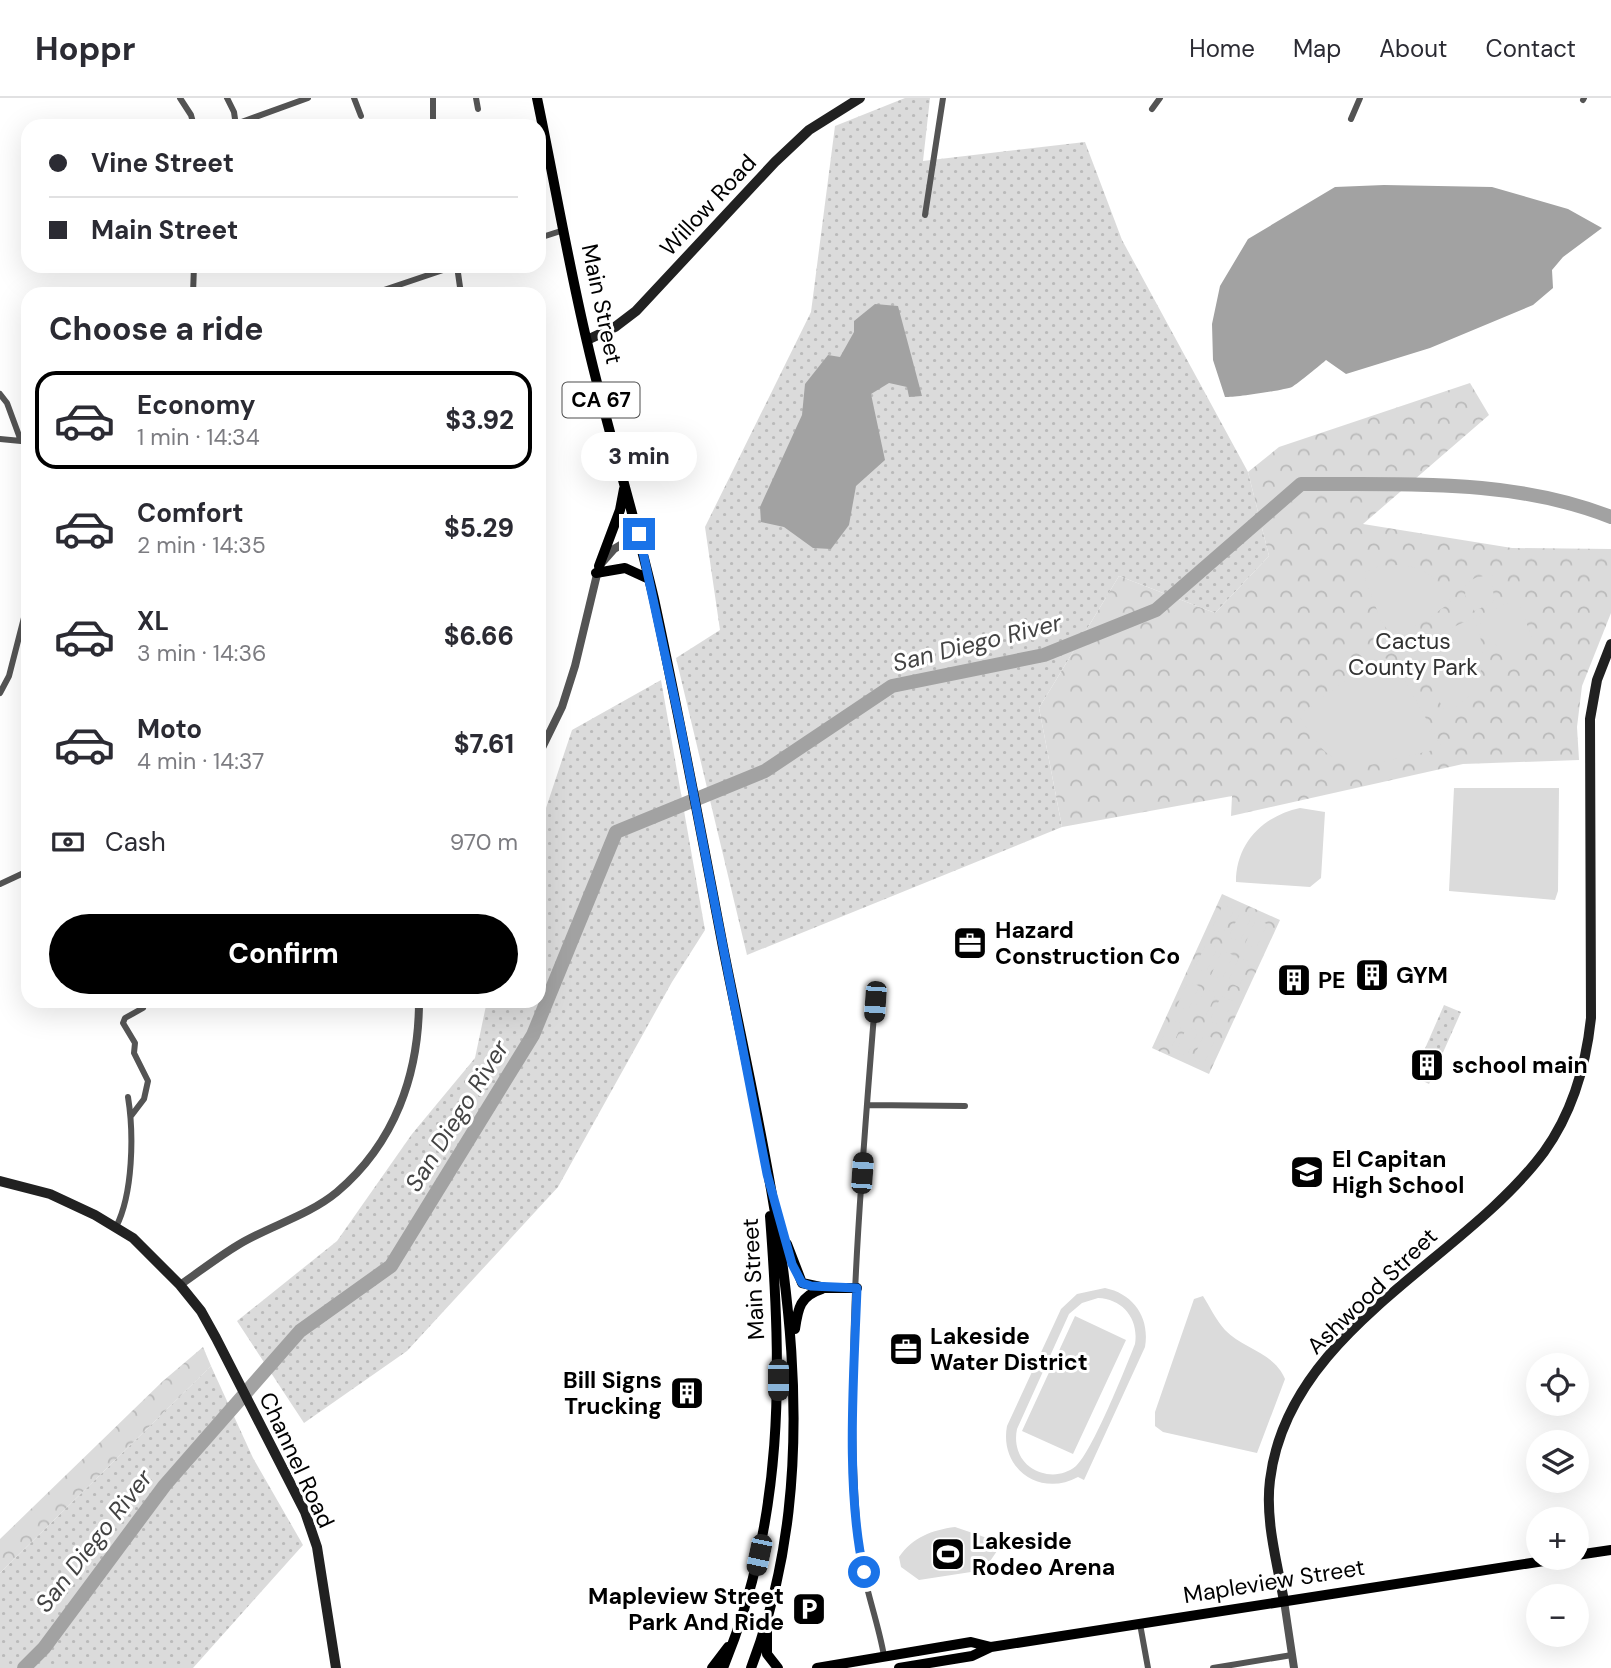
<!DOCTYPE html>
<html lang="en">
<head>
<meta charset="utf-8">
<style>
  :root { --surface:#fff; --page:#f2f2f3; --text:#2b2b33; --muted:#7c7c81; --line:#e1e1e2; --accent:#000 }
  body { margin:0; font-family:"DM Sans",sans-serif; background:var(--page); color:var(--text); height:100vh; display:flex; flex-direction:column; font-size:26px; white-space:nowrap }
  * { box-sizing:border-box; margin:0 }
  p { font-size:23px; color:var(--muted) }
  .icon { flex:none; width:38px; height:38px; fill:none; stroke:currentColor; stroke-width:2; stroke-linecap:round; stroke-linejoin:round }
  .map { position:relative; flex:1; overflow:hidden }
  .side { position:absolute; left:21px; top:189px; width:525px; height:721px; display:flex; flex-direction:column; background:var(--surface); border-radius:21px; box-shadow:0 7px 28px #0002 }
  .side>* { flex:none }
  .banner { position:absolute; left:21px; top:21px; width:525px; height:154px; border-radius:21px; box-shadow:0 7px 28px #0002; display:grid; align-content:center; height:154px; padding:0 28px; background:var(--surface) }
  .fabs { position:absolute; left:1526px; top:1255px; display:grid; gap:14px }
  .fabs a { display:grid; place-items:center; width:63px; height:63px; border-radius:50%; background:var(--surface); box-shadow:0 7px 28px #0002; font-size:35px }
  .end { position:absolute; width:32px; height:32px; margin:-16px; border:9px solid #1a73e8; background:#fff; box-shadow:0 0 0 4px #fff }
  .from { border-radius:50% }
  .bubble { position:absolute; height:49px; border-radius:24px; background:var(--surface); box-shadow:0 7px 28px #0002; font-size:23px; font-weight:800; line-height:49px; text-align:center }
  .car { position:absolute; width:21px; height:42px; margin:-21px -10px; border-radius:9px; box-shadow:0 0 5px 2px #0007; background:linear-gradient(#222 24%,#8ab4d8 0 40%,#222 0 76%,#8ab4d8 0 86%,#222 0) }
  .banner b { display:flex; align-items:center; gap:24px; height:66px; font-size:26px }
  .banner b+b { border-top:2px solid var(--line) }
  .banner i { width:18px; height:18px; background:var(--text) }
  ul { padding:0; list-style:none }
  li { display:flex; align-items:center; gap:21px; height:98px; margin:0 14px 10px; padding:0 14px; border:4px solid transparent; border-radius:21px }
  li div { flex:1 }
  li b { display:block; font-size:26px }
  li em { font-style:normal; font-weight:800 }
  li.current { border-color:var(--accent) }
  li>.icon { width:63px; height:63px; stroke-width:1.5 }
  h2 { padding:0 28px; font-size:32px; line-height:84px }
  .pay { display:flex; align-items:center; gap:18px; height:77px; padding:0 28px; font-size:26px }
  .pay p { margin-inline-start:auto }
  .primary-button { display:flex; gap:14px; margin-top:auto; padding:14px 28px }
  .primary-button a { flex:1; height:80px; border-radius:42px; background:var(--accent); color:#fff; font-size:28px; font-weight:800; line-height:80px; text-align:center }
  header { display:flex; align-items:center; gap:42px; box-sizing:border-box; height:98px; padding:0 35px; background:var(--surface); border-bottom:2px solid var(--line) }
  header strong { font-size:33px }
  nav { display:flex; gap:38px; margin-inline-start:auto; font-size:24px }
  .map>svg:first-child { display:block }
</style>
</head>
<body>
<header>
<strong>Hoppr</strong>
<nav><a>Home</a><a>Map</a><a>About</a><a>Contact</a></nav>
</header>
<div class="map">
<svg width="1611" height="1570" viewBox="0 0 1611 1570">
  <defs>
    <pattern id="grass-dots" width="8" height="8" patternUnits="userSpaceOnUse" patternTransform="scale(1.75)"><rect width="8" height="8" fill="#dbdbdb"/><path d="M2 2h.1M6 6h.1" fill="none" stroke="#bababa" stroke-width="1.8" stroke-linecap="round"/></pattern>
    <pattern id="forest-crowns" width="20" height="18" patternUnits="userSpaceOnUse" patternTransform="scale(1.75)"><rect width="20" height="18" fill="#dbdbdb"/><path d="M2 6a3 3 0 1 1 6 0M12 15a3 3 0 1 1 6 0" fill="none" stroke="#bababa"/></pattern>
  </defs>
  <rect width="100%" height="100%" fill="#fff"/>
  <!-- grass -->
  <path fill="url(#grass-dots)" d="M 905,0 L 930,0 L 923,63 L 1085,44 L 1122,142 L 1248,374 L 1269,458 L 1215,515 L 1119,478 L 1039,610 L 1062,729 L 747,857 L 676,560 L 720,532 L 705,429 L 811,214 L 835,28 Z
    M 661,582 L 705,832 L 672,884 L 558,1089 L 407,1253 L 304,1325 L 237,1223 L 337,1143 L 412,1036 L 475,960 L 487,903 L 539,903 L 539,731 L 572,632 Z
    M 1444,907 L 1461,914 L 1429,986 L 1413,978 Z
    M 211,1268 L 253,1360 L 303,1447 L 193,1570 L 0,1570 L 0,1475 Z"/>
  <!-- forest -->
  <path fill="url(#forest-crowns)" d="M 1470,285 L 1489,317 L 1363,426 L 1512,450 L 1611,451 L 1611,515 L 1582,588 L 1577,629 L 1579,662 L 1463,666 L 1231,718 L 1232,698 L 1062,729 L 1039,610 L 1119,478 L 1215,515 L 1269,458 L 1248,374 L 1279,349 Z
    M 1222,796 L 1280,822 L 1209,976 L 1152,950 Z
    M 203,1249 L 211,1268 L 0,1475 L 0,1441 L 163,1283 Z"/>
  <!-- pitch -->
  <path fill="#dbdbdb" fill-rule="evenodd" d="M 1400,467 C 1426,469 1439,482 1451,504 C 1431,518 1414,535 1389,534 L 1381,523 L 1363,475 L 1379,468 Z
    M 1492,476 L 1494,504 L 1474,513 L 1465,497 L 1466,486 L 1475,480 Z
    M 1512,503 L 1519,505 L 1534,545 C 1508,559 1483,548 1479,518 Z
    M 1473,520 C 1491,554 1484,598 1446,615 L 1414,559 L 1419,545 Z
    M 1378,559 L 1394,562 L 1442,650 L 1361,669 C 1328,666 1315,644 1299,617 Z
    M 1454,690 L 1559,690 L 1558,793 L 1555,802 L 1449,793 Z
    M 1300,710 L 1325,714 L 1321,780 L 1310,789 L 1236,784 C 1236,745 1263,718 1300,710 Z
    M 1223,806 L 1234,811 L 1223,836 L 1212,831 Z
    M 1240,814 L 1251,819 L 1240,844 L 1229,839 Z
    M 1256,821 L 1267,826 L 1256,851 L 1245,846 Z
    M 1206,845 L 1217,850 L 1206,875 L 1195,870 Z
    M 1222,852 L 1233,857 L 1222,882 L 1211,877 Z
    M 1239,859 L 1250,864 L 1239,889 L 1228,884 Z
    M 1188,883 L 1199,888 L 1188,913 L 1177,908 Z
    M 1205,890 L 1216,895 L 1205,920 L 1193,915 Z
    M 1221,898 L 1233,903 L 1221,928 L 1210,923 Z
    M 1171,921 L 1182,926 L 1171,951 L 1160,946 Z
    M 1187,928 L 1198,933 L 1187,958 L 1176,954 Z
    M 1204,936 L 1215,941 L 1204,966 L 1193,961 Z
    M 1105,1190 C 1134,1196 1150,1220 1145,1249 L 1084,1382 L 1078,1379 C 1040,1400 999,1370 1007,1328 L 1061,1211 L 1077,1196 ZM 1098,1200 C 1123,1201 1139,1221 1135,1246 C 1126,1269 1092,1354 1076,1368 C 1063,1379 1044,1379 1030,1369 C 1018,1360 1014,1345 1017,1331 L 1069,1216 L 1082,1205 Z
    M 1203,1198 C 1210,1209 1216,1222 1225,1232 C 1243,1251 1274,1254 1285,1281 L 1257,1355 L 1163,1334 L 1155,1328 L 1155,1314 L 1194,1201 Z
    M 1075,1218 L 1126,1242 L 1073,1356 L 1022,1333 Z
    M 955,1429 L 996,1443 L 997,1453 L 984,1472 L 919,1482 L 901,1469 L 899,1459 C 913,1439 932,1432 955,1429 Z"/>
  <!-- water -->
  <path fill="#a2a2a2" d="M 1384,87 L 1492,89 L 1568,111 L 1602,130 L 1563,159 L 1552,172 L 1553,190 L 1533,207 L 1430,250 L 1346,276 L 1326,262 C 1323,265 1297,286 1292,289 C 1285,292 1233,300 1225,299 L 1213,262 L 1212,226 L 1220,188 L 1248,141 L 1335,89 Z
    M 875,206 L 898,208 L 922,298 L 909,299 L 907,289 L 889,285 L 871,296 L 885,362 L 856,388 L 849,427 L 831,451 L 813,450 L 784,429 L 761,424 L 760,409 L 802,317 L 805,286 L 828,257 L 840,259 L 854,234 L 854,223 Z"/>
  <g fill="none" stroke-linecap="round" stroke-linejoin="round">
    <!-- river -->
    <path stroke="#a2a2a2" stroke-width="14" d="M 24,1570 L 44,1550 L 165,1387 L 300,1233 L 391,1168 L 533,937 L 616,734 L 765,673 L 892,588 L 1044,557 L 1156,512 L 1301,386 C 1405,387 1513,380 1611,419"/>
    <!-- minor -->
    <path stroke="#545454" stroke-width="6" d="M 180,0 L 191,17 L 194,28
      M 227,0 L 234,14 L 236,28
      M 354,0 L 361,18
      M 476,0 L 478,11
      M 1583,2 L 1584,0
      M 1152,11 L 1160,0
      M 1351,21 L 1360,0
      M 248,22 L 259,28
      M 236,26 L 308,0
      M 433,28 L 433,0
      M 925,117 L 943,0
      M 539,140 L 564,132
      M 457,168 L 461,196
      M 193,196 L 194,168
      M 372,196 L 455,168
      M 0,296 L 7,305 L 21,343 L 0,341
      M 0,595 L 9,578 L 28,504
      M 0,786 L 28,773
      M 875,904 C 861,1085 843,1269 859,1449 C 863,1486 878,1522 884,1558
      M 867,1007 L 965,1008
      M 131,1018 L 144,1001 L 148,983 L 134,955 L 135,945 L 123,925 L 125,920 L 143,910
      M 116,1129 C 133,1096 134,1036 128,999
      M 1140,1526 L 1148,1570
      M 1213,1570 L 1292,1557"/>
    <!-- tertiary -->
    <path stroke="#545454" stroke-width="8" d="M 539,656 L 562,609 L 575,568 L 599,468 L 614,451 L 639,436
      M 180,1187 C 199,1174 218,1159 238,1147 C 269,1128 308,1118 337,1094 C 395,1045 419,976 419,903
      M 1284,1503 L 1294,1570"/>
    <!-- secondary -->
    <path stroke="#212121" stroke-width="10" d="M 587,242 L 615,229 L 636,213 L 775,64 L 809,32 L 860,0
      M 0,1083 L 50,1096 L 95,1117 L 133,1140 L 180,1187 L 201,1213 L 216,1240 L 305,1414 L 317,1449 L 336,1570
      M 1284,1503 C 1277,1464 1265,1422 1270,1382 C 1288,1232 1462,1164 1544,1054 C 1572,1015 1586,967 1591,920 L 1590,621 L 1597,582 L 1611,546"/>
    <!-- primary -->
    <path stroke="#000" stroke-width="10" d="M 537,0 C 554,81 568,164 587,244 C 607,331 634,415 654,501 C 679,617 701,733 723,849 C 769,1083 840,1337 751,1570
      M 599,468 L 620,412 L 624,391
      M 596,475 L 625,470 L 649,481
      M 787,1146 L 802,1185 L 825,1190 L 857,1190
      M 795,1231 C 798,1210 800,1198 822,1191
      M 1577,1457 L 1611,1452
      M 767,1531 L 767,1556 L 778,1570
      M 712,1570 L 728,1549
      M 723,1570 C 785,1421 782,1275 770,1118
      M 817,1570 L 971,1544 L 991,1549
      M 899,1570 L 972,1558 L 991,1549 L 1563,1460"/>
  </g>
  <g fill="none" stroke-linecap="round" stroke-linejoin="round">
    <!-- route -->
    <path stroke="#1a73e8" stroke-width="9" d="M 639,436 L 680,626 L 767,1076 L 792,1166 L 802,1185 L 811,1188 L 857,1190 C 854,1275 845,1391 864,1474"/>
  </g>
  <!-- icons -->
  <defs>
    <g id="office-square" transform="scale(1.75)"><rect x="-9" y="-9" width="18" height="18" rx="4" fill="#000" stroke="#fff"/><path d="M-6-3h4V-5.5h4V-3h4V5H-6ZM-1-4.5V-3h2v-1.5ZM-6 0V1H6V0Z" fill="#fff"/></g>
    <g id="building-square" transform="scale(1.75)"><rect x="-9" y="-9" width="18" height="18" rx="4" fill="#000" stroke="#fff"/><path d="M-4-6H4V6H1V3H-1V6H-4ZM-2.5-4.3h1.7v1.8h-1.7ZM.8-4.3h1.7v1.8H.8ZM-2.5-1h1.7V.8h-1.7ZM.8-1h1.7V.8H.8Z" fill="#fff"/></g>
    <g id="school-square" transform="scale(1.75)"><rect x="-9" y="-9" width="18" height="18" rx="4" fill="#000" stroke="#fff"/><path d="M0-5L7-2L0 1L-7-2ZM-4 1L0 2.5L4 1V4Q0 6-4 4Z" fill="#fff"/></g>
    <g id="stadium-square" transform="scale(1.75)"><rect x="-9" y="-9" width="18" height="18" rx="4" fill="#000" stroke="#fff"/><path d="M0-5a6.5 5 0 1 0 0 10a6.5 5 0 1 0 0-10ZM-3.5-1.8h7v3.6h-7Z" fill="#fff"/></g>
    <g id="parking-square" transform="scale(1.75)"><rect x="-9" y="-9" width="18" height="18" rx="4" fill="#000" stroke="#fff"/><path d="M-3.5-5.5H1a3.5 3.5 0 0 1 0 7H-1V5.5H-3.5ZM-1-3.4V-.6H.8a1.4 1.4 0 0 0 0-2.8Z" fill="#fff"/></g>
  </defs>
  <g fill-rule="evenodd">
    <use href="#office-square" x="970" y="845"/>
    <use href="#building-square" x="1372" y="877"/>
    <use href="#building-square" x="1294" y="882"/>
    <use href="#building-square" x="1427" y="967"/>
    <use href="#school-square" x="1307" y="1074"/>
    <use href="#office-square" x="906" y="1251"/>
    <use href="#building-square" x="687" y="1295"/>
    <use href="#stadium-square" x="948" y="1456"/>
    <use href="#parking-square" x="809" y="1511"/>
  </g>
  <g text-anchor="middle" stroke-width="6" stroke-linejoin="round" paint-order="stroke">
    <!-- shield labels -->
    <rect fill="#fff" stroke="#4c4c4c" stroke-width="2" x="562.5" y="284.5" width="77" height="35" rx="5"/>
    <g font-size="21" font-weight="bold" fill="#000">
      <text x="601" y="309">CA 67</text>
    </g>
    <!-- street labels -->
    <g font-size="23" fill="#000" stroke="#fff">
      <text transform="translate(708 107) rotate(-47)" y="8">Willow Road</text>
      <text transform="translate(602 206) rotate(78)" y="8">Main Street</text>
      <text transform="translate(753 1181) rotate(-93)" y="8">Main Street</text>
      <text transform="translate(1372 1193) rotate(-44)" y="8">Ashwood Street</text>
      <text transform="translate(297 1362) rotate(65)" y="8">Channel Road</text>
      <text transform="translate(1274 1483) rotate(-9)" y="8">Mapleview Street</text>
    </g>
    <!-- park labels -->
    <g font-size="23" fill="#323232" stroke="#fff">
      <text x="1413" y="551">Cactus<tspan x="1413" dy="26">County Park</tspan></text>
    </g>
    <!-- poi labels -->
    <g font-size="23" font-weight="bold" fill="#000" stroke="#fff" text-anchor="start">
      <text x="995" y="840">Hazard<tspan x="995" dy="26">Construction Co</tspan></text>
      <text x="1396" y="885">GYM</text>
      <text x="1318" y="890">PE</text>
      <text x="1452" y="975">school main</text>
      <text x="1332" y="1069">El Capitan<tspan x="1332" dy="26">High School</tspan></text>
      <text x="930" y="1246">Lakeside<tspan x="930" dy="26">Water District</tspan></text>
      <text x="662" y="1290" text-anchor="end">Bill Signs<tspan x="662" dy="26">Trucking</tspan></text>
      <text x="972" y="1451">Lakeside<tspan x="972" dy="26">Rodeo Arena</tspan></text>
      <text x="784" y="1506" text-anchor="end">Mapleview Street<tspan x="784" dy="26">Park And Ride</tspan></text>
    </g>
    <!-- water labels -->
    <g font-size="24" font-style="italic" fill="#434343" stroke="#fff">
      <text transform="translate(977 545) rotate(-14)" y="8">San Diego River</text>
      <text transform="translate(457 1018) rotate(-58)" y="8">San Diego River</text>
      <text transform="translate(94 1443) rotate(-52)" y="8">San Diego River</text>
    </g>
  </g>
</svg>
<div class="fabs">
<a><svg class="icon" aria-label="locate" viewBox="0 0 24 24"><circle cx="12" cy="12" r="6"/><path d="M12 2v4M12 18v4M2 12h4M18 12h4"/></svg></a>
<a><svg class="icon" aria-label="layers" viewBox="0 0 24 24"><path d="M12 4l9 5-9 5-9-5zM3 14l9 5 9-5"/></svg></a>
<a>+</a>
<a>−</a>
</div>
<i class="end from" style="left:864px;top:1474px"></i>
<i class="end" style="left:639px;top:436px"></i>
<div class="bubble" style="left:581px;top:334px;width:116px">3 min</div>
<i class="car" style="left:875px;top:904px;rotate:184deg"></i>
<i class="car" style="left:862px;top:1075px;rotate:4deg"></i>
<i class="car" style="left:778px;top:1282px;rotate:180deg"></i>
<i class="car" style="left:759px;top:1457px;rotate:192deg"></i>
<div class="banner">
<b><i class="from"></i>Vine Street</b>
<b><i></i>Main Street</b>
</div>
<section class="side">
<h2>Choose a ride</h2>
<ul>
<li class="current"><svg class="icon" aria-label="car" viewBox="0 0 24 24"><path d="M5 17H2v-5l4-1 3-4h7l3 4 3 1v5h-3M9 17h6M6 11h13"/><circle cx="7" cy="17" r="2"/><circle cx="17" cy="17" r="2"/></svg><div><b>Economy</b><p>1 min · 14:34</p></div><em>$3.92</em></li>
<li><svg class="icon" aria-label="car" viewBox="0 0 24 24"><path d="M5 17H2v-5l4-1 3-4h7l3 4 3 1v5h-3M9 17h6M6 11h13"/><circle cx="7" cy="17" r="2"/><circle cx="17" cy="17" r="2"/></svg><div><b>Comfort</b><p>2 min · 14:35</p></div><em>$5.29</em></li>
<li><svg class="icon" aria-label="car" viewBox="0 0 24 24"><path d="M5 17H2v-5l4-1 3-4h7l3 4 3 1v5h-3M9 17h6M6 11h13"/><circle cx="7" cy="17" r="2"/><circle cx="17" cy="17" r="2"/></svg><div><b>XL</b><p>3 min · 14:36</p></div><em>$6.66</em></li>
<li><svg class="icon" aria-label="car" viewBox="0 0 24 24"><path d="M5 17H2v-5l4-1 3-4h7l3 4 3 1v5h-3M9 17h6M6 11h13"/><circle cx="7" cy="17" r="2"/><circle cx="17" cy="17" r="2"/></svg><div><b>Moto</b><p>4 min · 14:37</p></div><em>$7.61</em></li>
</ul>
<div class="pay"><svg class="icon" aria-label="cash" viewBox="0 0 24 24"><path d="M3 7h18v10H3z"/><circle cx="12" cy="12" r="2"/></svg>Cash<p>970 m</p></div>
<div class="primary-button"><a>Confirm</a></div>
</section>
</div>
</body>
</html>
